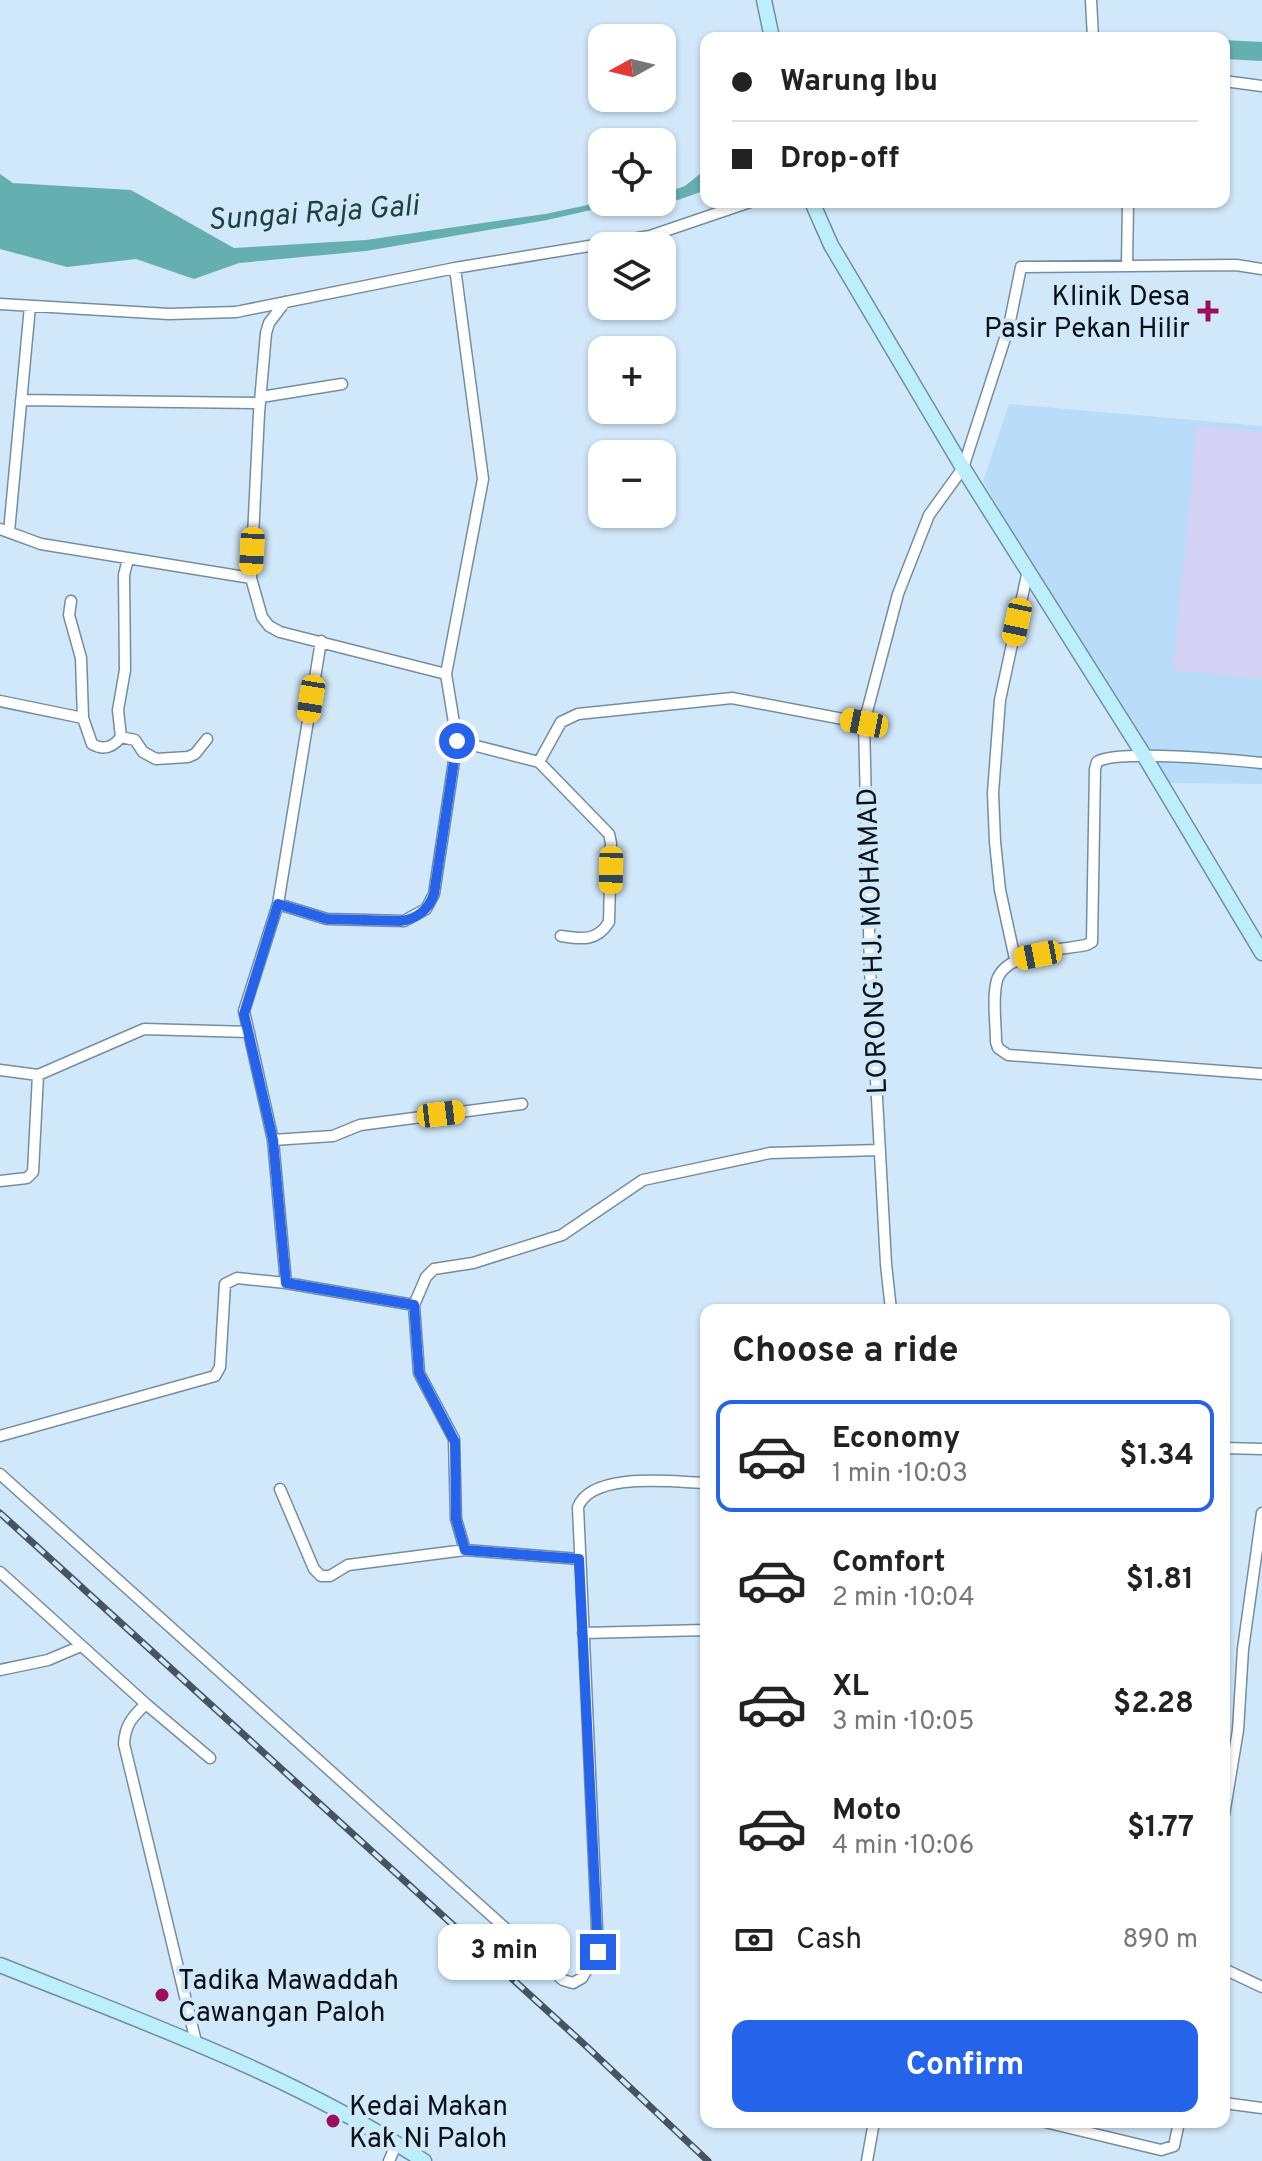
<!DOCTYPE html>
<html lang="en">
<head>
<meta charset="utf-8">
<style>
  :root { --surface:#fff; --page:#f6f6f6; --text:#222; --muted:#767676; --line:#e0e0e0; --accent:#2563eb }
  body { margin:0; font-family:Overpass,sans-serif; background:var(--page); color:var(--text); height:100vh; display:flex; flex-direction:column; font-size:30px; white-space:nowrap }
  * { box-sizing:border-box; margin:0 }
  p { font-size:26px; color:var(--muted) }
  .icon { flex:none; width:44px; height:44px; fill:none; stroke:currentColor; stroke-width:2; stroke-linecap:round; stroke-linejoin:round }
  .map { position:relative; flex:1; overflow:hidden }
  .drawer { position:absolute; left:700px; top:1304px; width:530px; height:824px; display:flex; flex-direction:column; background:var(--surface); border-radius:16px; box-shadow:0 2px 6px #0004 }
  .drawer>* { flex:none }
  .top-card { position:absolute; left:700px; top:32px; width:530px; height:176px; border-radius:16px; box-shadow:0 2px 6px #0004; display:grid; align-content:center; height:176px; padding:0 32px; background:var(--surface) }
  .needle { width:52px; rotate:262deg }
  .buttons { position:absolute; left:588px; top:24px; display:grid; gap:16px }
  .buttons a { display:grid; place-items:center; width:88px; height:88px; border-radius:16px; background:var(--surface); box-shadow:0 2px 6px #0004; font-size:40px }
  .end { position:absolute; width:36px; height:36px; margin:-18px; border:10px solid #2563eb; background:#fff; box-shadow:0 0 0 4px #fff }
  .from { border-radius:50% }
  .bubble { position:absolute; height:56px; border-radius:16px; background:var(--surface); box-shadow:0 2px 6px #0004; font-size:26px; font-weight:700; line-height:56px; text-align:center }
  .car { position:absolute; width:24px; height:48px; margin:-24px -12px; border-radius:10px; box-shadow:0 0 6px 2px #0007; background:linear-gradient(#f5c518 24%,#345 0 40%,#f5c518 0 76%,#345 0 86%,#f5c518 0) }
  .top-card b { display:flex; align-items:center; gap:28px; height:76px; font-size:30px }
  .top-card b+b { border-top:2px solid var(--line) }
  .top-card i { width:20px; height:20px; background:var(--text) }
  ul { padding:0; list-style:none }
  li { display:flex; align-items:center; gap:24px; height:112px; margin:0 16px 12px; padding:0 16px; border:4px solid transparent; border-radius:16px }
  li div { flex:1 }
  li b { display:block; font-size:30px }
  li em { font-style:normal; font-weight:700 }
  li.current { border-color:var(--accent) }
  li>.icon { width:72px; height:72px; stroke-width:1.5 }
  h2 { padding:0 32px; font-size:36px; line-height:96px }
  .pay { display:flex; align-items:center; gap:20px; height:88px; padding:0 32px; font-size:30px }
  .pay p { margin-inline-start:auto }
  .primary-button { display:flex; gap:16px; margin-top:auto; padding:16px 32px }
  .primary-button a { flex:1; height:92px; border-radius:16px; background:var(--accent); color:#fff; font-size:32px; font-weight:700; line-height:92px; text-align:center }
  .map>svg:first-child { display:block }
</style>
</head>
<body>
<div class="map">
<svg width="1262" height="2161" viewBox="0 0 1262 2161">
  <rect width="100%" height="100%" fill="#d1e8fa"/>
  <!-- built -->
  <path fill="#b9ddf8" d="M 1009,404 L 1262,426 L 1262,784 L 1159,783 L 983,481 Z"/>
  <!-- green -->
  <path fill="#d3d2f5" d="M 1197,426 L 1262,432 L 1262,679 L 1173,670 Z"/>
  <!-- water -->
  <path fill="#66afb0" d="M 1224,40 L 1262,42 L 1262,61 L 1224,59 Z
    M 706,169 L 706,190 L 678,200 L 642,205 L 613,205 L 547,220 L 366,251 L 239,263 L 194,279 L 136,259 L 67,267 L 0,249 L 0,174 L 13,183 L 131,190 L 234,248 L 366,240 L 545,214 L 602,202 L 662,202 L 662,194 L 685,186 Z"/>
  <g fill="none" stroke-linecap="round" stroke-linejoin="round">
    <!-- street casing -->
    <g stroke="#738ea3" stroke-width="13">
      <path id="street" d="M 1091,0 L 1093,38
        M 1224,81 L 1262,86
        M 1127,266 L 1128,202
        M 285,302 L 269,323 L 266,333 L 259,413 L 251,578 L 262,617 L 269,626 L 280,632 L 446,674 L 457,741 L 539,762 L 561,722 L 578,714 L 732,698 L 864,723
        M 0,304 L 169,314 L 236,312 L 455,268 L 650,236 L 750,202
        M 261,397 L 342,384
        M 21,400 L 260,403
        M 0,529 L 41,544 L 251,578
        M 9,532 L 30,306
        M 71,601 L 69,615 L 81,658 L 83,718
        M 446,674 L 483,479 L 455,268
        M 0,701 L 83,718 L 92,744 C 104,751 113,747 121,737 L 118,710 L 125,670 L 124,575 L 128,559
        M 121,737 L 135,740 L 143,752 L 156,759 L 188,757 L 195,754 L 207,739
        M 539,762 L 609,834 L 611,843 L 609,922 C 597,942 581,939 561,936
        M 1262,763 C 1234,760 1116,749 1097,762 L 1095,769 L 1092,942 L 1086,945 C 1061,950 1006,952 997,980 C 992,999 996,1023 996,1042 L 998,1048 L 1008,1055 L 1262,1074
        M 278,904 L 327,919 L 404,921 L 426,909 L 434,894 L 457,741
        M 1015,959 L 1000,890 L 995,842 L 993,793 L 1000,700 L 1028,570
        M 0,1070 L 38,1075
        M 273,1140 L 333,1136 L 360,1125 L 522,1104
        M 0,1181 L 27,1178 L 33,1172 L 38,1075 L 144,1029 L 249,1032
        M 286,1283 L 414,1305 L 419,1373 L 454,1439 L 456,1519 L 465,1550
        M 414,1305 L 426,1277 L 434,1269 L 473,1263 L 562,1235 L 643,1180 L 770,1153 L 880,1150
        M 891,1310 L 886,1264 L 870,969 L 864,723 L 898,594 L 929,515 L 963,468 L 1009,326 L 1021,267 L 1236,265 L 1262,269
        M 0,1436 L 215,1376 L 220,1367 L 225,1284 L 237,1278 L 286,1283 L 273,1140 L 244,1011 L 278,904 L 321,641
        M 1224,1448 L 1262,1449
        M 0,1474 L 563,1980 L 573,1983 L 582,1978 L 598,1950 L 578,1507 C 592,1471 674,1482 706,1483
        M 280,1489 L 314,1569 L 321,1576 L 330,1576 L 348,1565 L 465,1550 L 579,1559
        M 0,1572 L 146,1704 C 132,1717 125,1725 124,1744 L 196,2042
        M 583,1633 L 706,1630
        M 0,1670 L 48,1660 L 81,1646
        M 146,1704 L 210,1758
        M 1224,1815 L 1238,1730 L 1243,1649 L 1262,1513
        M 1224,1969 L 1262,1987
        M 1224,2103 L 1262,2108
        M 1045,2122 L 1161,2150 L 1174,2146 L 1179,2122
        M 389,2161 L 397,2143
        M 867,2161 L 874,2122"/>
    </g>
    <!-- secondary casing -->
    <g stroke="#738ea3" stroke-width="17">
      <path id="secondary" d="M 764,0 L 772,38
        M 812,202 L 831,245 L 963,468 L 1145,757 L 1262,953
        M 0,1965 C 145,2023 293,2075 424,2161"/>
    </g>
    <!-- street -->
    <use href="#street" stroke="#fff" stroke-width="10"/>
    <!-- secondary -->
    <use href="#secondary" stroke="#bceffb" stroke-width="14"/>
    <!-- rail casing -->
    <g stroke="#46545f" stroke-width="7">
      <path id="rail" d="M 0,1513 L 585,2045 L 708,2161"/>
    </g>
    <!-- rail -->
    <use href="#rail" stroke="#d1e8fa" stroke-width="4" stroke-dasharray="12" stroke-linecap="butt"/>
  </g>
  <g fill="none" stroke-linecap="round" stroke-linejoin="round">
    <!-- route -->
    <path stroke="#2563eb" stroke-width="10" d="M 457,741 L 434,894 C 429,909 417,919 400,921 L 327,919 L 278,904 L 244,1014 L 273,1140 L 286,1283 L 414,1305 L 419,1373 L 455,1442 L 456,1519 L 465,1550 L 579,1559 L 598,1952"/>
  </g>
  <!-- markers -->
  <g fill="#9c0f5e" stroke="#d1e8fa" stroke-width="3">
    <path d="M1204 299h8v8h8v8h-8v8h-8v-8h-8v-8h8z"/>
    <circle cx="162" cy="1995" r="8"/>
    <circle cx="333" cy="2121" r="8"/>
  </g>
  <g text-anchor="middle" stroke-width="8" stroke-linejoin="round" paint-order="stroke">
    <!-- poi labels -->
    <g font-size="28" fill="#071118" stroke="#d1e8fa" text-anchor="start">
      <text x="1190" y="305" text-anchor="end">Klinik Desa<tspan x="1190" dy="32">Pasir Pekan Hilir</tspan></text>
      <text x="178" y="1989">Tadika Mawaddah<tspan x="178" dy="32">Cawangan Paloh</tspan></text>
      <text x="349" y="2115">Kedai Makan<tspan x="349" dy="32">Kak Ni Paloh</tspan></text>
    </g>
    <!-- street labels -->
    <g font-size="28" fill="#071118" stroke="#d1e8fa">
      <text transform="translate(871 941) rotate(-92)" y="10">LORONG HJ. MOHAMAD</text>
    </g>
    <!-- water labels -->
    <g font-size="30" font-style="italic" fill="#1d4141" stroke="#d1e8fa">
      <text transform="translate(313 212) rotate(-4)" y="10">Sungai Raja Gali</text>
    </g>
  </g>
</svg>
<div class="buttons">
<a><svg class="needle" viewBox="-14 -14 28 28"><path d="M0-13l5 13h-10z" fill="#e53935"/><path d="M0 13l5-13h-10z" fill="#767676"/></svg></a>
<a><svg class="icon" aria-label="locate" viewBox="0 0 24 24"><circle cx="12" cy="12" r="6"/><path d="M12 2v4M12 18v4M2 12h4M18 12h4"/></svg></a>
<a><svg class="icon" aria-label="layers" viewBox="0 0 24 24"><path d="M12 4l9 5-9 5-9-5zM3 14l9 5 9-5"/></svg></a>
<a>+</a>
<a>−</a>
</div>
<i class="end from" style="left:457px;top:741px"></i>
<i class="end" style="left:598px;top:1952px"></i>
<div class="bubble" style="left:438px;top:1924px;width:132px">3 min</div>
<i class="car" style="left:252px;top:551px;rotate:183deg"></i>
<i class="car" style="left:1017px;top:622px;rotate:192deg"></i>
<i class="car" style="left:311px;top:699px;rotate:189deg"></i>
<i class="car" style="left:864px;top:723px;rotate:281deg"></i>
<i class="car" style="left:611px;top:870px;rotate:181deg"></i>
<i class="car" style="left:1038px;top:955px;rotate:259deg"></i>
<i class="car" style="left:441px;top:1114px;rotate:83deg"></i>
<div class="top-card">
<b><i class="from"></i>Warung Ibu</b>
<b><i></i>Drop-off</b>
</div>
<section class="drawer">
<h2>Choose a ride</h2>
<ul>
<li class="current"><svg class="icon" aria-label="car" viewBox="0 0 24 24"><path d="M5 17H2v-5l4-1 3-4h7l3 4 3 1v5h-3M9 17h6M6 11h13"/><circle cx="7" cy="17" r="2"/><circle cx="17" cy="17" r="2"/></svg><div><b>Economy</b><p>1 min · 10:03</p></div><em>$1.34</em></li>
<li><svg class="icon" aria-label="car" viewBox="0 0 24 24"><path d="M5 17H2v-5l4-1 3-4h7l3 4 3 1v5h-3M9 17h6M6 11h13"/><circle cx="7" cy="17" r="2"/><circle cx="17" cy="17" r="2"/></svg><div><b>Comfort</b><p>2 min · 10:04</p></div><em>$1.81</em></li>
<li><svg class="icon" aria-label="car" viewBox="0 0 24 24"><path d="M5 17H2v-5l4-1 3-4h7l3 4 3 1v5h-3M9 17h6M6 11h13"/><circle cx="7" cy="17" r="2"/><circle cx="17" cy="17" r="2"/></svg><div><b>XL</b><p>3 min · 10:05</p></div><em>$2.28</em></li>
<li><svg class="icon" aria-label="car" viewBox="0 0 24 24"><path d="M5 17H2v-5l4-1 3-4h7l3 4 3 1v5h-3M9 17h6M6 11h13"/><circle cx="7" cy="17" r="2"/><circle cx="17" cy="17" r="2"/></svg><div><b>Moto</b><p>4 min · 10:06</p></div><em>$1.77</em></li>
</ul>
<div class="pay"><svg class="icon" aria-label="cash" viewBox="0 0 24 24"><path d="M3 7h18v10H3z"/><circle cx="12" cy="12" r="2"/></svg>Cash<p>890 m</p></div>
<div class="primary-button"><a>Confirm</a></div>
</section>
</div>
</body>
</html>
